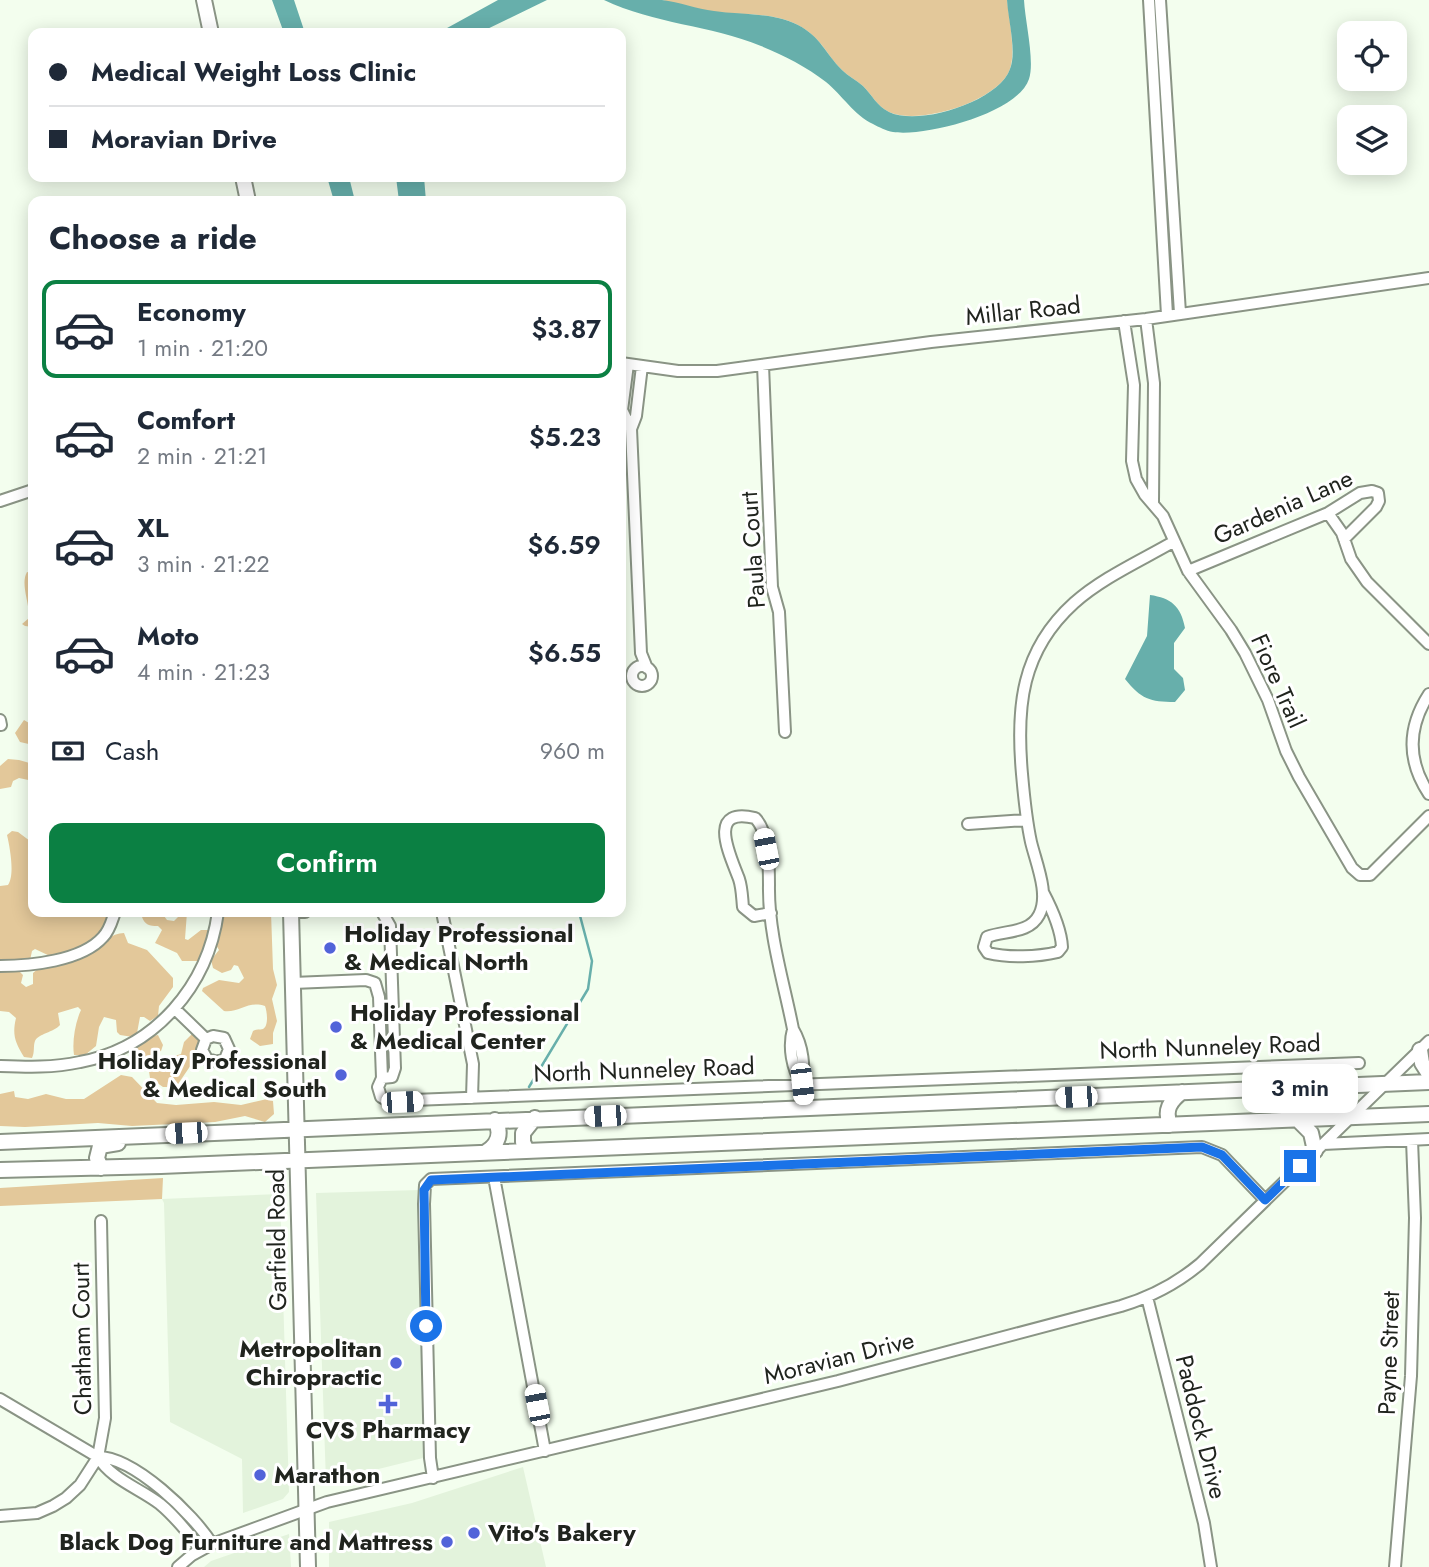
<!DOCTYPE html>
<html lang="en">
<head>
<meta charset="utf-8">
<style>
  :root { --surface:#fff; --page:#f2f2f3; --text:#1f2937; --muted:#747a83; --line:#e0e1e3; --accent:#0b8043 }
  body { margin:0; font-family:Jost,sans-serif; background:var(--page); color:var(--text); height:100vh; display:flex; flex-direction:column; font-size:26px; white-space:nowrap }
  * { box-sizing:border-box; margin:0 }
  p { font-size:23px; color:var(--muted) }
  .icon { flex:none; width:38px; height:38px; fill:none; stroke:currentColor; stroke-width:2; stroke-linecap:round; stroke-linejoin:round }
  .map { position:relative; flex:1; overflow:hidden }
  .sheet { position:absolute; left:28px; top:196px; width:598px; height:721px; display:flex; flex-direction:column; background:var(--surface); border-radius:14px; box-shadow:0 4px 18px #0003 }
  .sheet>* { flex:none }
  .guide { position:absolute; left:28px; top:28px; width:598px; height:154px; border-radius:14px; box-shadow:0 4px 18px #0003; display:grid; align-content:center; height:154px; padding:0 21px; background:var(--surface) }
  .tools { position:absolute; left:1337px; top:21px; display:grid; gap:14px }
  .tools a { display:grid; place-items:center; width:70px; height:70px; border-radius:14px; background:var(--surface); box-shadow:0 4px 18px #0003; font-size:35px }
  .end { position:absolute; width:32px; height:32px; margin:-16px; border:9px solid #1a73e8; background:#fff; box-shadow:0 0 0 4px #fff }
  .from { border-radius:50% }
  .bubble { position:absolute; height:49px; border-radius:14px; background:var(--surface); box-shadow:0 4px 18px #0003; font-size:23px; font-weight:600; line-height:49px; text-align:center }
  .car { position:absolute; width:21px; height:42px; margin:-21px -10px; border-radius:9px; box-shadow:0 0 5px 2px #0007; background:linear-gradient(#fff 24%,#345 0 40%,#fff 0 76%,#345 0 86%,#fff 0) }
  .guide b { display:flex; align-items:center; gap:24px; height:66px; font-size:26px }
  .guide b+b { border-top:2px solid var(--line) }
  .guide i { width:18px; height:18px; background:var(--text) }
  ul { padding:0; list-style:none }
  li { display:flex; align-items:center; gap:21px; height:98px; margin:0 14px 10px; padding:0 7px; border:4px solid transparent; border-radius:14px }
  li div { flex:1 }
  li b { display:block; font-size:26px }
  li em { font-style:normal; font-weight:600 }
  li.active { border-color:var(--accent) }
  li>.icon { width:63px; height:63px; stroke-width:1.5 }
  h2 { padding:0 21px; font-size:32px; line-height:84px }
  .pay { display:flex; align-items:center; gap:18px; height:77px; padding:0 21px; font-size:26px }
  .pay p { margin-inline-start:auto }
  .action { display:flex; gap:14px; margin-top:auto; padding:14px 21px }
  .action a { flex:1; height:80px; border-radius:14px; background:var(--accent); color:#fff; font-size:28px; font-weight:600; line-height:80px; text-align:center }
  .map>svg:first-child { display:block }
</style>
</head>
<body>
<div class="map">
<svg width="1429" height="1567" viewBox="0 0 1429 1567">
  <rect width="100%" height="100%" fill="#f3feee"/>
  <!-- built -->
  <path fill="#e3f3dc" d="M 420,1190 L 423,1458 L 326,1482 L 316,1193 Z
    M 280,1194 L 289,1492 L 283,1499 L 243,1513 L 242,1459 L 170,1422 L 164,1203 L 162,1199 Z
    M 523,1467 L 546,1567 L 329,1567 L 329,1522 L 412,1503 Z
    M 289,1534 L 291,1567 L 204,1567 L 211,1561 Z"/>
  <!-- green -->
  <path fill="#e3c89a" fill-rule="evenodd" d="M 662,0 L 1007,0 C 1009,18 1016,52 1010,69 C 999,101 919,126 889,112 C 877,106 872,95 863,86 C 856,80 848,76 842,70 C 825,53 822,38 798,25 C 773,12 741,15 714,12 C 697,9 679,5 662,0 Z
    M 27,572 L 31,573 L 33,582 L 33,627 L 25,626 L 22,624 L 29,618 C 30,604 20,584 27,572 Z
    M 24,720 L 29,723 L 33,721 L 33,745 L 20,742 L 15,733 Z
    M 8,759 L 19,760 L 33,764 L 33,781 L 19,778 L 13,781 L 11,787 L 0,789 L 0,766 Z
    M 12,831 L 18,832 L 30,841 L 33,863 L 33,912 L 112,912 C 106,927 95,938 87,953 L 94,952 C 100,943 112,933 124,933 L 128,943 L 147,950 L 173,978 L 173,987 L 159,1006 L 158,1016 L 150,1021 L 144,1017 L 140,1017 L 137,1033 L 133,1037 L 120,1035 L 117,1032 L 116,1020 L 104,1017 L 99,1027 L 96,1046 L 85,1055 L 74,1055 C 72,1042 75,1023 81,1010 L 78,1007 L 58,1013 L 60,1025 C 54,1032 38,1034 35,1041 C 33,1046 35,1052 32,1058 L 24,1057 C 15,1042 12,1035 16,1018 L 9,1012 L 0,1011 L 0,886 L 8,885 C 15,875 10,848 7,835 ZM 35,949 L 52,957 L 33,973 L 33,984 L 26,987 L 21,983 L 23,975 L 18,970 L 29,965 L 32,951 Z
    M 144,912 L 161,912 L 167,920 L 174,921 L 178,917 L 171,912 L 187,912 L 185,939 L 188,940 L 201,930 L 210,930 L 228,913 L 271,912 L 273,969 L 277,985 L 272,999 L 277,1021 L 273,1033 L 273,1044 L 260,1046 L 250,1039 L 253,1031 C 256,1029 259,1030 263,1029 C 269,1026 267,1011 265,1006 C 248,1000 239,1013 224,1011 L 202,991 L 203,988 L 219,980 L 239,983 L 244,978 L 238,966 L 234,965 L 231,970 L 222,973 L 213,968 L 211,960 L 219,950 L 216,945 L 199,961 L 182,961 L 177,953 L 155,943 L 162,930 L 158,926 C 149,926 145,925 142,917 Z
    M 193,1033 L 202,1039 L 199,1051 L 194,1054 L 193,1062 L 176,1087 L 163,1087 L 150,1078 L 147,1058 L 143,1056 L 135,1056 L 133,1053 C 136,1044 149,1036 158,1035 L 163,1045 L 161,1051 L 154,1053 L 153,1057 L 155,1062 L 181,1054 L 184,1042 Z
    M 121,1075 L 132,1077 L 157,1103 L 176,1105 L 214,1102 L 241,1105 L 267,1099 L 273,1101 L 274,1114 L 265,1122 L 245,1116 L 215,1122 L 132,1126 L 98,1123 L 25,1127 L 0,1126 L 0,1094 L 14,1091 L 15,1097 L 28,1099 L 46,1094 L 66,1099 L 84,1099 Z
    M 163,1178 L 162,1199 L 0,1206 L 0,1188 Z"/>
  <!-- water -->
  <path fill="#67afab" d="M 272,0 L 294,0 L 305,33 L 284,33 Z
    M 498,0 L 547,0 L 479,33 L 438,33 Z
    M 604,0 C 622,0 643,0 662,0 C 679,2 697,9 714,11 C 741,15 772,12 798,25 C 821,37 825,53 842,70 C 848,76 856,80 863,86 C 872,95 877,106 889,112 C 919,127 999,101 1010,69 C 1017,52 1008,19 1007,0 L 1024,0 C 1025,21 1035,61 1029,79 C 1018,113 926,137 893,132 C 886,131 879,127 873,124 C 854,115 842,95 826,82 C 807,67 783,55 761,46 C 710,25 654,24 604,0 Z
    M 327,177 L 349,177 L 355,201 L 334,201 Z
    M 396,177 L 424,177 L 426,201 L 399,201 Z
    M 1150,595 C 1171,598 1181,606 1185,628 L 1174,643 L 1174,669 L 1183,678 L 1185,690 L 1175,702 C 1150,702 1141,699 1125,679 L 1147,636 Z"/>
  <g fill="none" stroke-linecap="round" stroke-linejoin="round">
    <!-- stream -->
    <path stroke="#67afab" stroke-width="2.5" d="M 529,1087 L 588,989 L 592,961 L 579,912"/>
    <!-- minor casing -->
    <g stroke="#8a9485" stroke-width="14">
      <path id="minor" d="M 1149,0 L 1167,315
        M 1160,0 L 1180,313
        M 1146,319 L 1154,383 L 1153,502
        M 1124,321 L 1134,385 L 1132,461 L 1136,479 L 1145,495 L 1163,516 L 1188,571 L 1231,630 L 1245,653 L 1268,700 L 1286,751 L 1299,777 L 1352,868 L 1360,875 L 1370,875 L 1429,816
        M 621,363 L 678,371 L 717,371 L 931,342 L 1146,319 L 1429,278
        M 628,364 L 622,410 L 631,429
        M 763,365 L 772,587 L 779,612 L 785,732
        M 642,366 L 636,416 L 631,429 L 641,653 L 647,668
        M 0,501 L 33,490
        M 1328,513 L 1342,533 L 1351,559 L 1367,582 L 1429,644
        M 1188,571 L 1328,513 L 1360,493 L 1372,491 L 1378,493 L 1379,501 L 1376,507 L 1344,539
        M632 676a10 10 0 1 1 20 0a10 10 0 1 1-20 0Z
        M 1429,694 C 1407,728 1407,761 1429,794
        M 0,720 L 1,725
        M 968,824 L 1026,820
        M 1043,892 C 1052,909 1061,928 1062,947 L 1058,952 C 1037,957 1009,958 988,953 L 984,947 L 987,937 C 1005,930 1029,934 1039,915 C 1050,895 1036,863 1031,842 C 1026,819 1024,797 1022,774 C 1016,707 1021,651 1074,603 C 1102,578 1140,561 1173,542
        M 291,912 L 305,912
        M 442,912 L 473,1064 L 472,1098
        M 771,913 L 754,916 L 743,907 C 742,897 742,888 739,879 C 731,857 705,806 755,818 C 769,831 769,867 769,885 C 768,933 784,983 793,1029
        M 0,966 C 30,966 82,961 103,937 C 110,930 112,920 115,912
        M 293,983 L 366,980 L 375,983 L 379,997 L 382,1078 L 378,1087 L 381,1097 L 388,1101 L 1359,1063
        M 175,1009 L 206,1039 L 202,1050 L 207,1059 L 218,1062 L 225,1059 L 229,1049 L 224,1038 L 213,1036 L 206,1039
        M 0,1066 C 27,1067 53,1068 80,1062 C 155,1048 208,986 218,912
        M 382,1078 L 392,1077 L 395,1068 L 390,926 L 382,912
        M 802,1084 C 792,1069 788,1047 793,1029 C 808,1054 802,1081 804,1108
        M 1323,1144 L 1429,1139
        M 494,1177 L 545,1451
        M 1147,1297 L 1204,1523 L 1211,1567
        M 0,1399 L 98,1457 C 111,1479 139,1488 160,1504 C 176,1517 188,1533 201,1549
        M 98,1457 C 134,1457 193,1514 212,1544
        M 433,1478 L 430,1458 L 424,1204 L 425,1185 L 431,1179 L 1202,1147 L 1222,1155 L 1265,1200
        M 0,1516 L 37,1513 L 53,1506 L 66,1498 L 80,1485 L 98,1457 L 105,1418 L 101,1221
        M 178,1567 L 192,1555 L 212,1544 L 327,1502 L 838,1381 L 1121,1306 C 1151,1297 1176,1284 1200,1264 L 1429,1041
        M 1395,1567 L 1411,1376 L 1415,1218 L 1412,1140"/>
    </g>
    <!-- major casing -->
    <g stroke="#8a9485" stroke-width="18">
      <path id="major" d="M 204,0 L 211,33
        M 243,177 L 248,201
        M 291,912 L 308,1567
        M 1420,1050 L 1422,1063 L 1429,1074
        M 1298,1120 L 1311,1133 L 1315,1151
        M 1170,1125 C 1164,1110 1170,1101 1182,1092
        M 0,1142 L 1429,1082
        M 527,1151 L 523,1142 L 523,1133 L 535,1118
        M 486,1152 C 499,1144 502,1133 495,1120
        M 101,1168 L 97,1158 L 100,1146 L 118,1143
        M 0,1170 L 161,1166 L 1429,1114"/>
    </g>
    <!-- minor -->
    <use href="#minor" stroke="#fff" stroke-width="10"/>
    <!-- major -->
    <use href="#major" stroke="#fff" stroke-width="14"/>
  </g>
  <g fill="none" stroke-linecap="round" stroke-linejoin="round">
    <!-- route -->
    <path stroke="#1a73e8" stroke-width="9" d="M 426,1326 L 424,1190 L 431,1180 L 1202,1147 L 1222,1155 L 1265,1200 L 1300,1166"/>
  </g>
  <!-- markers -->
  <g fill="#5263d9" stroke="#fff" stroke-width="2.5">
    <circle cx="330" cy="948" r="7"/>
    <circle cx="336" cy="1027" r="7"/>
    <circle cx="341" cy="1075" r="7"/>
    <circle cx="396" cy="1363" r="7"/>
    <path d="M384.5 1393.5h7v7h7v7h-7v7h-7v-7h-7v-7h7z"/>
    <circle cx="260" cy="1475" r="7"/>
    <circle cx="474" cy="1533" r="7"/>
    <circle cx="447" cy="1542" r="7"/>
  </g>
  <g text-anchor="middle" stroke-width="6" stroke-linejoin="round" paint-order="stroke">
    <!-- street labels -->
    <g font-size="24" fill="#20241e" stroke="#fff">
      <text transform="translate(1023 311) rotate(-6)" y="8">Millar Road</text>
      <text transform="translate(1283 507) rotate(-24)" y="8">Gardenia Lane</text>
      <text transform="translate(753 550) rotate(-94)" y="8">Paula Court</text>
      <text transform="translate(1278 681) rotate(66)" y="8">Fiore Trail</text>
      <text transform="translate(1210 1047) rotate(-2)" y="8">North Nunneley Road</text>
      <text transform="translate(644 1070) rotate(-2)" y="8">North Nunneley Road</text>
      <text transform="translate(277 1240) rotate(-91)" y="8">Garfield Road</text>
      <text transform="translate(82 1339) rotate(-91)" y="8">Chatham Court</text>
      <text transform="translate(1389 1353) rotate(-88)" y="8">Payne Street</text>
      <text transform="translate(839 1358) rotate(-14)" y="8">Moravian Drive</text>
      <text transform="translate(1201 1427) rotate(76)" y="8">Paddock Drive</text>
    </g>
    <!-- poi labels -->
    <g font-size="24" font-weight="bold" fill="#20241e" stroke="#fff" text-anchor="start">
      <text x="344" y="942">Holiday Professional<tspan x="344" dy="28">&amp; Medical North</tspan></text>
      <text x="350" y="1021">Holiday Professional<tspan x="350" dy="28">&amp; Medical Center</tspan></text>
      <text x="327" y="1069" text-anchor="end">Holiday Professional<tspan x="327" dy="28">&amp; Medical South</tspan></text>
      <text x="382" y="1357" text-anchor="end">Metropolitan<tspan x="382" dy="28">Chiropractic</tspan></text>
      <text x="388" y="1438" text-anchor="middle">CVS Pharmacy</text>
      <text x="274" y="1483">Marathon</text>
      <text x="488" y="1541">Vito's Bakery</text>
      <text x="433" y="1550" text-anchor="end">Black Dog Furniture and Mattress</text>
    </g>
  </g>
</svg>
<div class="tools">
<a><svg class="icon" aria-label="locate" viewBox="0 0 24 24"><circle cx="12" cy="12" r="6"/><path d="M12 2v4M12 18v4M2 12h4M18 12h4"/></svg></a>
<a><svg class="icon" aria-label="layers" viewBox="0 0 24 24"><path d="M12 4l9 5-9 5-9-5zM3 14l9 5 9-5"/></svg></a>
</div>
<i class="end from" style="left:426px;top:1326px"></i>
<i class="end" style="left:1300px;top:1166px"></i>
<div class="bubble" style="left:1242px;top:1064px;width:116px">3 min</div>
<i class="car" style="left:766px;top:849px;rotate:349deg"></i>
<i class="car" style="left:802px;top:1084px;rotate:174deg"></i>
<i class="car" style="left:1076px;top:1097px;rotate:268deg"></i>
<i class="car" style="left:402px;top:1102px;rotate:88deg"></i>
<i class="car" style="left:605px;top:1116px;rotate:268deg"></i>
<i class="car" style="left:186px;top:1133px;rotate:267deg"></i>
<i class="car" style="left:537px;top:1405px;rotate:349deg"></i>
<div class="guide">
<b><i class="from"></i>Medical Weight Loss Clinic</b>
<b><i></i>Moravian Drive</b>
</div>
<section class="sheet">
<h2>Choose a ride</h2>
<ul>
<li class="active"><svg class="icon" aria-label="car" viewBox="0 0 24 24"><path d="M5 17H2v-5l4-1 3-4h7l3 4 3 1v5h-3M9 17h6M6 11h13"/><circle cx="7" cy="17" r="2"/><circle cx="17" cy="17" r="2"/></svg><div><b>Economy</b><p>1 min · 21:20</p></div><em>$3.87</em></li>
<li><svg class="icon" aria-label="car" viewBox="0 0 24 24"><path d="M5 17H2v-5l4-1 3-4h7l3 4 3 1v5h-3M9 17h6M6 11h13"/><circle cx="7" cy="17" r="2"/><circle cx="17" cy="17" r="2"/></svg><div><b>Comfort</b><p>2 min · 21:21</p></div><em>$5.23</em></li>
<li><svg class="icon" aria-label="car" viewBox="0 0 24 24"><path d="M5 17H2v-5l4-1 3-4h7l3 4 3 1v5h-3M9 17h6M6 11h13"/><circle cx="7" cy="17" r="2"/><circle cx="17" cy="17" r="2"/></svg><div><b>XL</b><p>3 min · 21:22</p></div><em>$6.59</em></li>
<li><svg class="icon" aria-label="car" viewBox="0 0 24 24"><path d="M5 17H2v-5l4-1 3-4h7l3 4 3 1v5h-3M9 17h6M6 11h13"/><circle cx="7" cy="17" r="2"/><circle cx="17" cy="17" r="2"/></svg><div><b>Moto</b><p>4 min · 21:23</p></div><em>$6.55</em></li>
</ul>
<div class="pay"><svg class="icon" aria-label="cash" viewBox="0 0 24 24"><path d="M3 7h18v10H3z"/><circle cx="12" cy="12" r="2"/></svg>Cash<p>960 m</p></div>
<div class="action"><a>Confirm</a></div>
</section>
</div>
</body>
</html>
